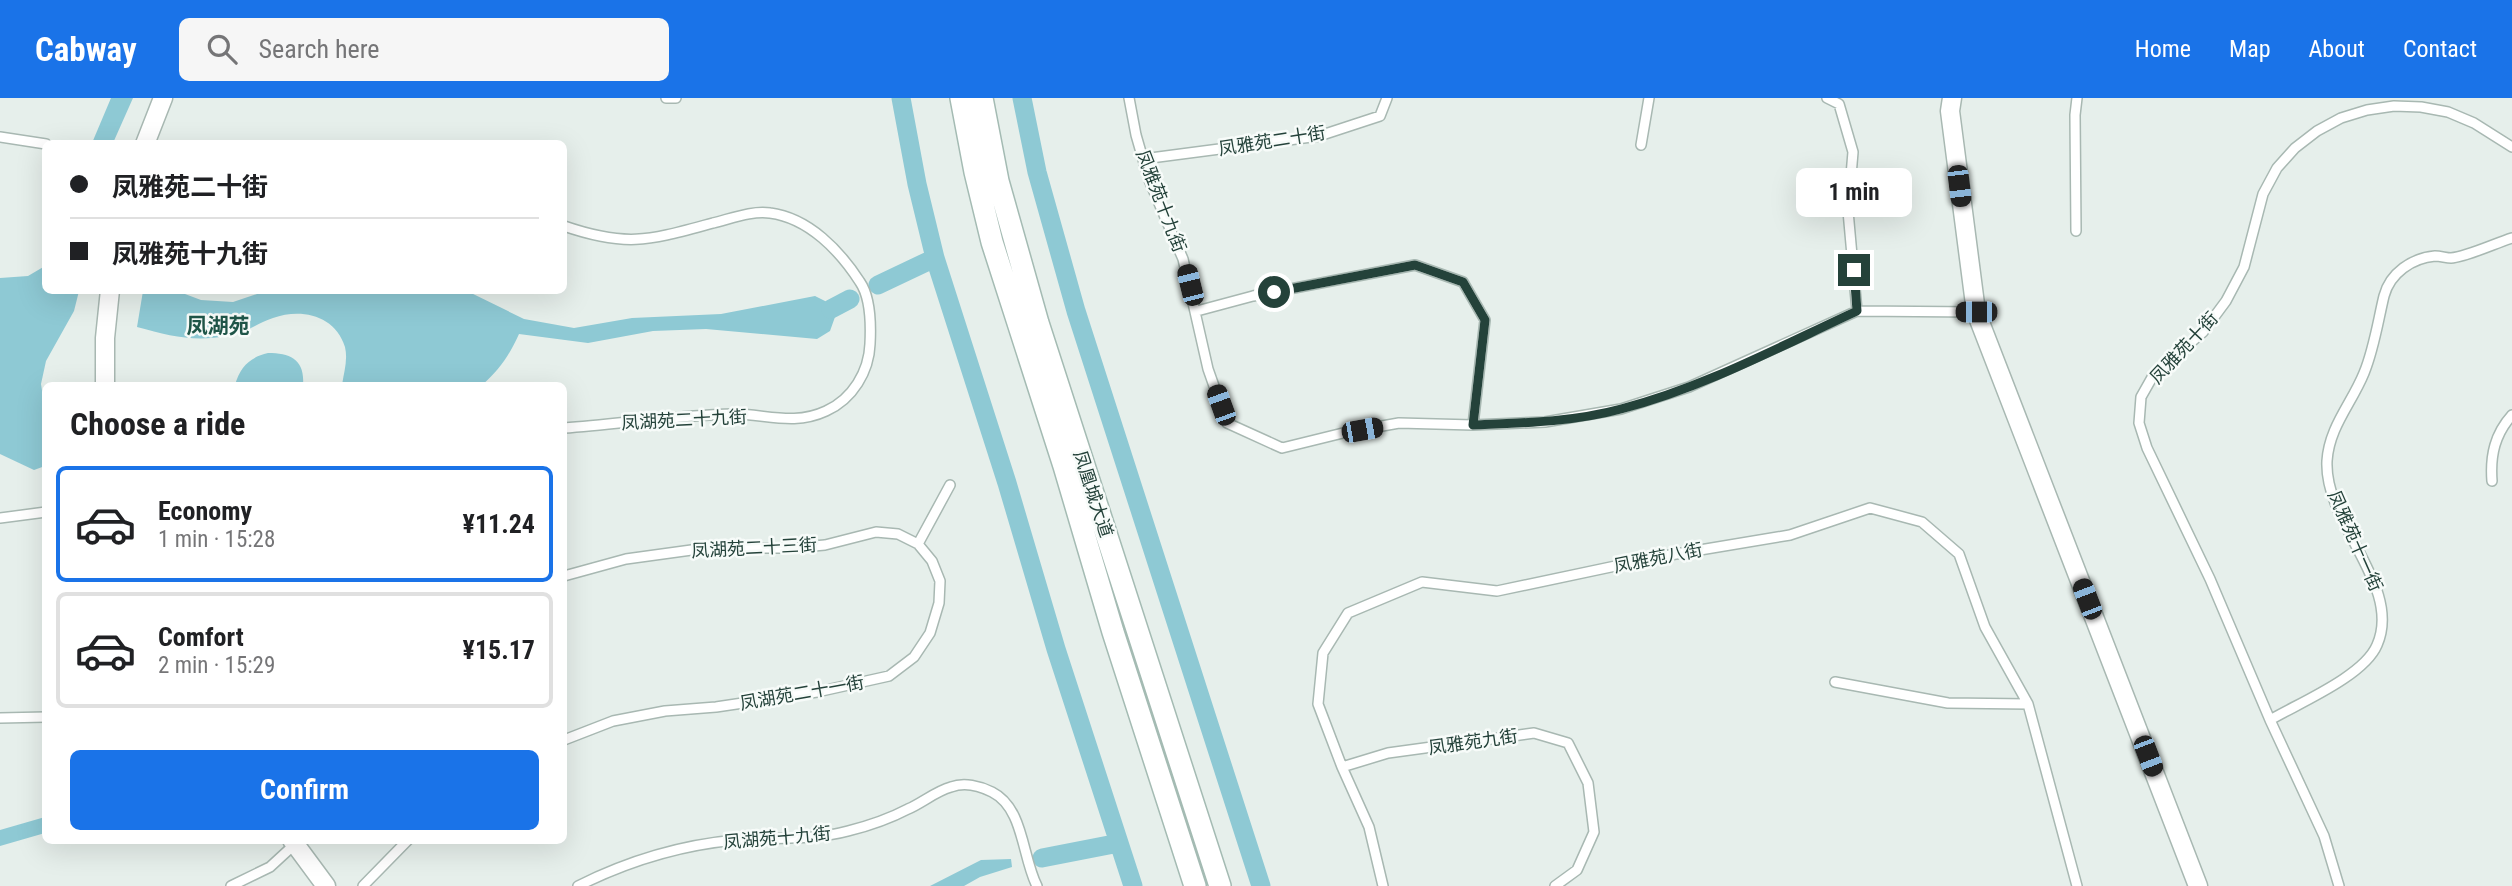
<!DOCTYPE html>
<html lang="en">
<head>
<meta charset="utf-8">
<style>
  :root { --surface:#fff; --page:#f6f6f6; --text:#202124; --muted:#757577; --line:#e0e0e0; --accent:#1a73e8 }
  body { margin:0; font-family:"Roboto Condensed","Noto Sans SC",sans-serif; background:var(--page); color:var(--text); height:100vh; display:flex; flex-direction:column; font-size:26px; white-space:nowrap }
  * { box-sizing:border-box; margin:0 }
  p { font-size:23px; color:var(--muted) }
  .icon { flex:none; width:38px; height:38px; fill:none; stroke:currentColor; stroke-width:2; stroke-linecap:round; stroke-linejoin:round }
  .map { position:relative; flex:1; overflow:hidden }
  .side { position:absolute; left:42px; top:284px; width:525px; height:462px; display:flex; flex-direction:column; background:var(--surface); border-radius:10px; box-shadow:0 7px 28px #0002 }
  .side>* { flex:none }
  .top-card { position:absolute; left:42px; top:42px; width:525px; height:154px; border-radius:10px; box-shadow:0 7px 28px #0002; display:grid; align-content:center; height:154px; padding:0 28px; background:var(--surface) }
  .end { position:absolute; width:32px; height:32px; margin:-16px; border:9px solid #24423a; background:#fff; box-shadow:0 0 0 4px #fff }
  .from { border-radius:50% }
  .bubble { position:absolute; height:49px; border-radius:10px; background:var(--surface); box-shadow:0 7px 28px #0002; font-size:23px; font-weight:700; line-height:49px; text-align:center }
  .car { position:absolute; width:21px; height:42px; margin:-21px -10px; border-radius:9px; box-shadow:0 0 5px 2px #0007; background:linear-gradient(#222 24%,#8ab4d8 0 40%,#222 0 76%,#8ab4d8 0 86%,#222 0) }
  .top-card b { display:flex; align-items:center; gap:24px; height:66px; font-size:26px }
  .top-card b+b { border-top:2px solid var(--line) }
  .top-card i { width:18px; height:18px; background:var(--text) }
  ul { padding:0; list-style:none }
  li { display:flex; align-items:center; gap:21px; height:116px; margin:0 14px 10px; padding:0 14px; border:4px solid var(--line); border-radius:10px }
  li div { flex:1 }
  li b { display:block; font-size:26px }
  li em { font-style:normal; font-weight:700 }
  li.on { border-color:var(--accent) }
  li>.icon { width:63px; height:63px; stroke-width:1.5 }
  h2 { padding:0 28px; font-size:32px; line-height:84px }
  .action { display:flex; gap:14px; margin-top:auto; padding:14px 28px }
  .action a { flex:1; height:80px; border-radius:10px; background:var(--accent); color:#fff; font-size:28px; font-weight:700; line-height:80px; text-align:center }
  header { display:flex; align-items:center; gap:42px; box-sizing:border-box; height:98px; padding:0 35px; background:var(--accent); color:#fff }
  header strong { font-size:33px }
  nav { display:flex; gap:38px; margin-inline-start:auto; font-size:24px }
  .search { width:490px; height:63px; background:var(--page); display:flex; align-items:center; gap:18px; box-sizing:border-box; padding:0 24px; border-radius:10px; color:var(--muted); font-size:26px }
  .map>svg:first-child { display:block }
</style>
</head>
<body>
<header>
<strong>Cabway</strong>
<div class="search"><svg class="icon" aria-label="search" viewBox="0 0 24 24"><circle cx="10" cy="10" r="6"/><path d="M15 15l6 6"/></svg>Search here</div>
<nav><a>Home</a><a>Map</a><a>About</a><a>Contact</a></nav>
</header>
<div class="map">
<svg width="2512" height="788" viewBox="0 0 2512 788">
  <rect width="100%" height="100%" fill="#e6efeb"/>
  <!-- water -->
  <path fill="#8ec9d4" d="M 111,0 L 133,0 L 113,45 L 92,45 Z
    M 45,168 L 46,192 L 79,193 L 74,213 L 46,263 L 41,286 L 45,312 L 45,368 L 34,372 L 0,356 L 0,180 L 28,178 Z
    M 143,193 L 177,193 L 201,202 L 233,204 L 269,192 L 467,193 L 524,221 L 574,230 L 632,220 L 721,216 L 815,198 L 829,205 L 835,219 L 830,233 L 817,241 L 706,231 L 653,233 L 588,245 L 519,236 C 510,256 499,273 482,287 L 342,287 C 344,274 348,262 345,249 C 335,217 301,210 273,220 C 258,225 243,236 228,238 C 193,244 170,238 137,229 Z
    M 268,255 C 291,255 305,262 303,287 L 235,287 C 240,269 250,259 268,255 Z
    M 45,719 L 45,735 L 0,748 L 0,732 Z
    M 1011,761 L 1012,769 L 980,779 L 964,788 L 930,788 L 981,762 Z"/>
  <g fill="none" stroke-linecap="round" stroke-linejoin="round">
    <!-- canal -->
    <path stroke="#8ec9d4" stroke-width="19" d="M 901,0 L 917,86 L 935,160 L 1007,385 L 1056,551 L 1133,788
      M 1022,0 L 1037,74 L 1076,213 L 1261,788
      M 878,187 L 935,160
      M 831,211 L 850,201
      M 1042,760 L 1119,745"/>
    <!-- service casing -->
    <g stroke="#a8b8b2" stroke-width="12">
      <path id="service" d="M 666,0 L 676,0
        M 1129,0 L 1136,37 L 1149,82 L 1183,161 L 1208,271 L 1227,325 L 1282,350 L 1343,335 L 1399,325 L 1473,327 L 1545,324 L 1621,311 L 1689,289 L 1857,213 L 1976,214
        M 1827,0 L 1839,6 L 1853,54 L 1848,113 L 1857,213
        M 0,39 L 46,46
        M 1641,47 L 1649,0
        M 1143,61 L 1319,38 L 1380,18 L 1387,0
        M 564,128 C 628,150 650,142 713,125 C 730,121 753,112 770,115 C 809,120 840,153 860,184 C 871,200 871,227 870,246 C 869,273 853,301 826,313 C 794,328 766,316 733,316 C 677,317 620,326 564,330
        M 2076,133 L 2075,17 L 2077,0
        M 1197,213 L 1253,198 L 1415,167 L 1463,184 L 1485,222 L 1473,327
        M 2492,383 C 2490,357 2495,336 2512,317
        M 0,420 L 46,414
        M 564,478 L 626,461 L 706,450 L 791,450 L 825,447 L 876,434 L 898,436 L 918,446 L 950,387
        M 1835,584 L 1948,605 L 2028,606
        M 0,620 L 46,619
        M 2270,622 C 2299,605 2364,578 2377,547 C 2403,488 2324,426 2327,363 C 2329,329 2352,305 2364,275 C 2374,251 2378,223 2384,198 C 2390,175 2412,160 2435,158 C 2441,158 2446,160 2451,160 C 2466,159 2496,145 2512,140
        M 564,642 L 613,623 L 665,613 L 716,609 L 817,594 L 889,578 L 914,559 L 930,535 L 939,505 L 940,483 L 932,463 L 918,446
        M 1342,669 L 1388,655 L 1534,635 L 1568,645 L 1588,685 L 1594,734 L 1577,772 L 1555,788
        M 231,788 L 270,769 L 295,746
        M 363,788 L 408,742
        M 578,788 C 628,763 680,747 736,742 C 774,739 811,743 848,733 C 868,728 889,721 908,711 C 922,705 936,693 951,689 C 964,684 980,688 992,694 C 1024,710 1022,759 1037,788
        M 1383,788 L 1369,729 L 1342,669 L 1318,606 L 1323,555 L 1348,515 L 1422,484 L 1497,493 L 1658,459 L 1790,437 L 1870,410 L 1922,424 L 1959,456 L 1985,529 L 2028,606 L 2077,788
        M 2339,788 L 2324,738 L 2270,622 L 2210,481 L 2147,350 L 2139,325 L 2141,299 L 2154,276 L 2203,234 L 2226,203 L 2244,169 L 2263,96 L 2277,70 L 2295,50 L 2317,33 L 2341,20 L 2367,12 L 2394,8 L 2421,9 L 2448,14 L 2474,25 L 2512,49"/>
    </g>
    <!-- minor casing -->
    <g stroke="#a8b8b2" stroke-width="21">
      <path id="minor" d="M 1952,0 L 1950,13 L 1976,214 L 2198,788
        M 145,46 L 163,0
        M 105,287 L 105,240 L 110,192
        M 292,742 L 326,788"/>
    </g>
    <!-- secondary casing -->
    <g stroke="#a4bbb3" stroke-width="24">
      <path id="secondary" d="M 961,0 L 975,74 L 992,144 L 1064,368 L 1113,534 L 1195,788
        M 982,0 L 998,83 L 1038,225 L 1220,788"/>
    </g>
    <!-- service -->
    <use href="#service" stroke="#fff" stroke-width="9"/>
    <!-- minor -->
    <use href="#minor" stroke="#fff" stroke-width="18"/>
    <!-- secondary -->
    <use href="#secondary" stroke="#fff" stroke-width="21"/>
  </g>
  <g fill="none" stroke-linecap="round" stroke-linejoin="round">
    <!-- route -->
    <path stroke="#24423a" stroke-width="9" d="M 1274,194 L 1415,167 L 1463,184 L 1485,222 L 1473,327 C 1523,325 1573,324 1621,311 C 1703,290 1781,248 1857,213 L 1854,172"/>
  </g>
  <g text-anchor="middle" stroke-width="5" stroke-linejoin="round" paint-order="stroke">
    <!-- street labels -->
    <g font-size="18" fill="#24423a" stroke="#f7fbf9">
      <text transform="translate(1272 43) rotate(-9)" y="6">凤雅苑二十街</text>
      <text transform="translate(1161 103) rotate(69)" y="6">凤雅苑十九街</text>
      <text transform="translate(2184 250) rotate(-47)" y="6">凤雅苑十街</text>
      <text transform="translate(684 322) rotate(-3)" y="6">凤湖苑二十九街</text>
      <text transform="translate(1093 396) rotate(72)" y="6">凤凰城大道</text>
      <text transform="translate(2355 443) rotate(66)" y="6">凤雅苑十一街</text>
      <text transform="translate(754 450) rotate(-3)" y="6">凤湖苑二十三街</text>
      <text transform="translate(1658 460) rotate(-11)" y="6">凤雅苑八街</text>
      <text transform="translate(802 595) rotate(-10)" y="6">凤湖苑二十一街</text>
      <text transform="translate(1473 644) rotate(-8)" y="6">凤雅苑九街</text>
      <text transform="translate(777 740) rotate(-5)" y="6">凤湖苑十九街</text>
    </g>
    <!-- quarter labels -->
    <g font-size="21" font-weight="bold" fill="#1f5548" stroke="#f7fbf9">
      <text x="218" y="235">凤湖苑</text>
    </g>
  </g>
</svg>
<i class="end from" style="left:1274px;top:194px"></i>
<i class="end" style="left:1854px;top:172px"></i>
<div class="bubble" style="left:1796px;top:70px;width:116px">1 min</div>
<i class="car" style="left:1959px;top:88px;rotate:173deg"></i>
<i class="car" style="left:1190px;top:187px;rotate:346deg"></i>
<i class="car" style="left:1976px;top:214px;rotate:270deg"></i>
<i class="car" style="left:1221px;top:307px;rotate:340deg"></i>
<i class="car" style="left:1362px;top:332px;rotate:80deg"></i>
<i class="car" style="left:2087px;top:501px;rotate:339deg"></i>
<i class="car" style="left:2148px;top:658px;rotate:159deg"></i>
<div class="top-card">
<b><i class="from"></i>凤雅苑二十街</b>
<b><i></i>凤雅苑十九街</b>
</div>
<section class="side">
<h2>Choose a ride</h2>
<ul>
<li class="on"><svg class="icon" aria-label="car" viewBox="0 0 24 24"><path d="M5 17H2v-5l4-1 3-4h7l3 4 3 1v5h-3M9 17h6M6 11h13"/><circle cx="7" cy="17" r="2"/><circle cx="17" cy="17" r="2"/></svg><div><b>Economy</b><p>1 min · 15:28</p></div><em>¥11.24</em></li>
<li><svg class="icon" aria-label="car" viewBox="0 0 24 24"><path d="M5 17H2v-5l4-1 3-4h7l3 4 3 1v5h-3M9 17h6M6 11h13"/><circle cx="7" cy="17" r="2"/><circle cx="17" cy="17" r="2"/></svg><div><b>Comfort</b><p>2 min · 15:29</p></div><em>¥15.17</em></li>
</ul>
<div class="action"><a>Confirm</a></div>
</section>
</div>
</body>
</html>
